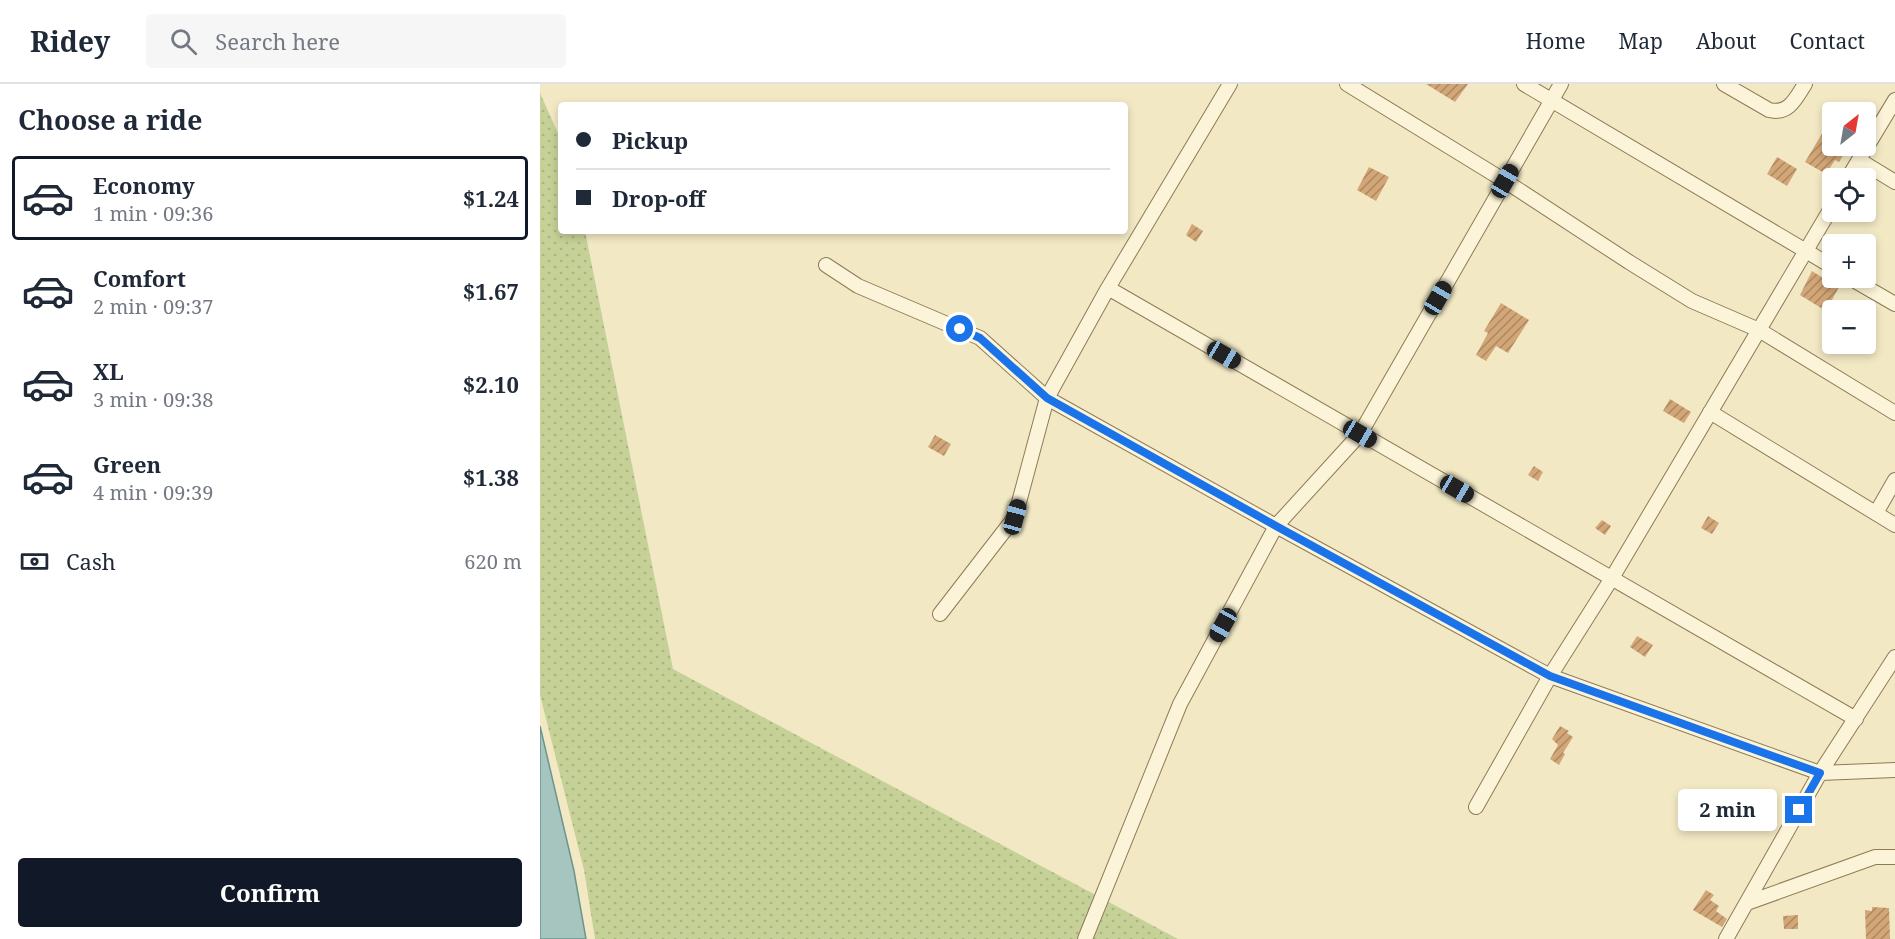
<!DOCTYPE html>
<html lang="en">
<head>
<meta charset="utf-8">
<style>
  :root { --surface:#fff; --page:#f6f6f7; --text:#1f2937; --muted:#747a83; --line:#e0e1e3; --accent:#111827 }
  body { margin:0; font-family:"Noto Serif",serif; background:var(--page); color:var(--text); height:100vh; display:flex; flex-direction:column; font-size:22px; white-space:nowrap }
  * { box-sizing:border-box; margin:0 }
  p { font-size:20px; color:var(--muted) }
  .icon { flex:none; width:33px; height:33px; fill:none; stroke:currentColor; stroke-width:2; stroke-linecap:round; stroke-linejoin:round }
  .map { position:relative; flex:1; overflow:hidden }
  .side { display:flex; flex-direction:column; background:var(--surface); width:540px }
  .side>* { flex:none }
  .top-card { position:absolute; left:18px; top:18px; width:570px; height:132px; border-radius:6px; box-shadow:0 3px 9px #0003; display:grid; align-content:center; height:132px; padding:0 18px; background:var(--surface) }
  .needle { width:39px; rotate:31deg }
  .fabs { position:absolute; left:1282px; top:18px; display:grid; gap:12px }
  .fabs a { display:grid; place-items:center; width:54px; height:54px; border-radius:6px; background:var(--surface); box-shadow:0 3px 9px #0003; font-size:30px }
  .end { position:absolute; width:27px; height:27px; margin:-14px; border:8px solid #1a73e8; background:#fff; box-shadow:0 0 0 3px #fff }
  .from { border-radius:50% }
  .bubble { position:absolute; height:42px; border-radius:6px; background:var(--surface); box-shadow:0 3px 9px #0003; font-size:20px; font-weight:700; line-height:42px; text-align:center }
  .car { position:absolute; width:18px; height:36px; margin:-18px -9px; border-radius:8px; box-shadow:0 0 4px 2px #0007; background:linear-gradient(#222 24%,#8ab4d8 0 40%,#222 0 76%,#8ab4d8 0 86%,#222 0) }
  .top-card b { display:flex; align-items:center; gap:21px; height:57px; font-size:22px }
  .top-card b+b { border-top:2px solid var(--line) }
  .top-card i { width:15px; height:15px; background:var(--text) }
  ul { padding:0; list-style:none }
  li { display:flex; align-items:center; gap:18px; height:84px; margin:0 12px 9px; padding:0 6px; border:3px solid transparent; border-radius:6px }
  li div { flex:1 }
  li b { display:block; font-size:22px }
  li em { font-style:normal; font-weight:700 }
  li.active { border-color:var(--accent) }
  li>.icon { width:54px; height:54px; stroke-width:1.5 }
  h2 { padding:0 18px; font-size:27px; line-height:72px }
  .pay { display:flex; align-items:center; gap:15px; height:66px; padding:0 18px; font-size:22px }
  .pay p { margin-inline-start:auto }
  .action { display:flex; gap:12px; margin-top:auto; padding:12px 18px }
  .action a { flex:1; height:69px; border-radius:6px; background:var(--accent); color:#fff; font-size:24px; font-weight:700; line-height:69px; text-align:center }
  header { display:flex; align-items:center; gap:36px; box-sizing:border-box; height:84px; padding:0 30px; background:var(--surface); border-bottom:2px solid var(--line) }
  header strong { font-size:28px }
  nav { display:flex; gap:33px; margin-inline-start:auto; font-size:21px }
  .search { width:420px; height:54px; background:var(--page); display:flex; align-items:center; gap:15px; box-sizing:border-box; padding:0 21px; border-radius:6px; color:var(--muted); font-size:22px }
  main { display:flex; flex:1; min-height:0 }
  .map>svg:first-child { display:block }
</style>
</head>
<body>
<header>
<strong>Ridey</strong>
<div class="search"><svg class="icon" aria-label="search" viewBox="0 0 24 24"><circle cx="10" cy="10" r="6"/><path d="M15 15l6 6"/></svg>Search here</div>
<nav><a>Home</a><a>Map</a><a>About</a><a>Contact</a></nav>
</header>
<main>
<section class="side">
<h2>Choose a ride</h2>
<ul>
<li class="active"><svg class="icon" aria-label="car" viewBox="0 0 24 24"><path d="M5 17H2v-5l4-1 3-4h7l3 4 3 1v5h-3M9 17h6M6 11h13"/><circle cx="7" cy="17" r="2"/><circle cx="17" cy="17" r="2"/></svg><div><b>Economy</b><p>1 min · 09:36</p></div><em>$1.24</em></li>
<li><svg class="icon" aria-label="car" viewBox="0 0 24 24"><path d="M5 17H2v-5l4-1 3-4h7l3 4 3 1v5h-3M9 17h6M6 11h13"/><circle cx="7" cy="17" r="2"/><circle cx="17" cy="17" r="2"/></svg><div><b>Comfort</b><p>2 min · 09:37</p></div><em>$1.67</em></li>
<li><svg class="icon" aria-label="car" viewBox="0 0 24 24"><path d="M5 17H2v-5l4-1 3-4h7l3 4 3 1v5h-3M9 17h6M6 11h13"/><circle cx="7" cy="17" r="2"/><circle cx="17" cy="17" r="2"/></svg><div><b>XL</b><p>3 min · 09:38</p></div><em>$2.10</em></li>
<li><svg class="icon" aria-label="car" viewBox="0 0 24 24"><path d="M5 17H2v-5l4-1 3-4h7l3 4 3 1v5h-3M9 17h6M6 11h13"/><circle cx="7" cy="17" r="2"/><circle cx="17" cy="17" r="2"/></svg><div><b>Green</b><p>4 min · 09:39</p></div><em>$1.38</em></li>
</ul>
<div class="pay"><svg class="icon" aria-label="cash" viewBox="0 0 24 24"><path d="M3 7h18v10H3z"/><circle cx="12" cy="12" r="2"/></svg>Cash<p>620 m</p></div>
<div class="action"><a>Confirm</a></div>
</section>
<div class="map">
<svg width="1355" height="855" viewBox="0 0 1355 855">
  <defs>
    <pattern id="grass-dots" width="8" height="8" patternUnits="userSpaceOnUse" patternTransform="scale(1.5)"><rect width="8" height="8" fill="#c5d197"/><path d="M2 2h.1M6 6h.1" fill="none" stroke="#aab482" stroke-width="1.8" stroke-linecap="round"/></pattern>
    <pattern id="building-hatch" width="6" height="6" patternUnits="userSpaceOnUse" patternTransform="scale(1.5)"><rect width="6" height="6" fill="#d3a677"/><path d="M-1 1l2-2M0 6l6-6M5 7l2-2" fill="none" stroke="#ac8861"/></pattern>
  </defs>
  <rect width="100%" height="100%" fill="#f2e9c4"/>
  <!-- grass -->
  <path fill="url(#grass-dots)" d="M 0,9 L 21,56 L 21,147 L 45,147 L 133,585 L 638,855 L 55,855 L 44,786 L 0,611 Z"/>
  <!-- water -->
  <path fill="#a6c5bf" stroke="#6c948e" stroke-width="1.5" d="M 0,642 L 34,787 L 46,855 L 0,855 Z"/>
  <!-- building -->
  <path fill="url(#building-hatch)" d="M 886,0 L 928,0 L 915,18 Z
    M 1283,48 L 1292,53 L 1287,62 L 1309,62 L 1299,78 L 1295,76 L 1286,90 L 1265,78 Z
    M 1237,73 L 1257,85 L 1247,102 L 1227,90 Z
    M 829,83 L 849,93 L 836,117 L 817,106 Z
    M 652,140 L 663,147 L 656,158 L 646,151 Z
    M 1272,187 L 1291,199 L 1291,198 L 1299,203 L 1286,227 L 1260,211 Z
    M 961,219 L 989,236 L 968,269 L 956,262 L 946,277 L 936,271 L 948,249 L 944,247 Z
    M 1130,315 L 1151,328 L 1144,339 L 1123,327 Z
    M 395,351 L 411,360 L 404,372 L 388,363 Z
    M 994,382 L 1003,388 L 998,397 L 988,391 Z
    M 1168,432 L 1179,439 L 1172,450 L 1161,444 Z
    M 1062,436 L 1071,442 L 1065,451 L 1055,444 Z
    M 1097,552 L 1113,561 L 1105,573 L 1090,563 Z
    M 1020,642 L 1029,647 L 1027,649 L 1033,653 L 1023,669 L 1025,670 L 1019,681 L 1010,675 L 1018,661 L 1012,655 Z
    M 1166,806 L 1174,811 L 1170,816 L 1179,822 L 1176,827 L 1187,835 L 1182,843 L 1153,826 Z
    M 1332,823 L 1349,824 L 1350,855 L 1326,855 L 1325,826 L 1332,827 Z
    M 1258,831 L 1258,845 L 1244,845 L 1243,832 Z"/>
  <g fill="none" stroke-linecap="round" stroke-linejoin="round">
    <!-- street casing -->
    <g stroke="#8f7a58" stroke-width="16">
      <path id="street" d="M 807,0 L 965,97 L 1089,178 L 1152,217 L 1219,246 L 1355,329
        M 984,0 L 1293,183
        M 1184,0 L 1229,26 C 1249,31 1256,14 1265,0
        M 1319,76 L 1355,98
        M 1308,94 L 1355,16
        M 286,181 L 318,202 L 440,254 L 507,314 L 736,442 L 1010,592 L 1280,689 L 1355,686
        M 1310,194 L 1355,220
        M 568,204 L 1316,635
        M 1170,328 L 1355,441
        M 1336,429 L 1355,396
        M 400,530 L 475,433 L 507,314 L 568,204 L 690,0
        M 936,723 L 1010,592 L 1072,494 L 1293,121
        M 1207,819 L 1335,773 L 1355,773
        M 545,855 L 640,620 L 736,442 L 820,350 L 1021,0
        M 1186,855 L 1280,689 L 1355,573"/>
    </g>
    <!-- street -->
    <use href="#street" stroke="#fcf4d8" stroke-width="14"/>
  </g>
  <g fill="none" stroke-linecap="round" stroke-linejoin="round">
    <!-- route -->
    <path stroke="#1a73e8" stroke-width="8" d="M 420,245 L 440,254 L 507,314 L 736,442 L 1010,592 L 1280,689 L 1259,726"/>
  </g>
</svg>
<div class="fabs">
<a><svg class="needle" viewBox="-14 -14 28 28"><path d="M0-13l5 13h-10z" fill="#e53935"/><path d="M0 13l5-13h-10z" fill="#747a83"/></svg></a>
<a><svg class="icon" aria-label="locate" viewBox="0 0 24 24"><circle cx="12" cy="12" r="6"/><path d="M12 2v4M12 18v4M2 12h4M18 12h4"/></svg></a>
<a>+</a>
<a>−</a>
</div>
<i class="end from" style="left:420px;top:245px"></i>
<i class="end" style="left:1259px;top:726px"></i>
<div class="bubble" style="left:1138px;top:705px;width:99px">2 min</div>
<i class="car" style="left:965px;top:97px;rotate:30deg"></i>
<i class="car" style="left:898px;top:214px;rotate:30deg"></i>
<i class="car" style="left:684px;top:271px;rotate:120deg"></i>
<i class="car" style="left:820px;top:350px;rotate:120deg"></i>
<i class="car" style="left:917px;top:405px;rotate:120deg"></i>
<i class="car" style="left:475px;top:433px;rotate:15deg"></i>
<i class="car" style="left:683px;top:541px;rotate:209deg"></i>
<div class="top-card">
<b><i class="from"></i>Pickup</b>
<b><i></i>Drop-off</b>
</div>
</div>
</main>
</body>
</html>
